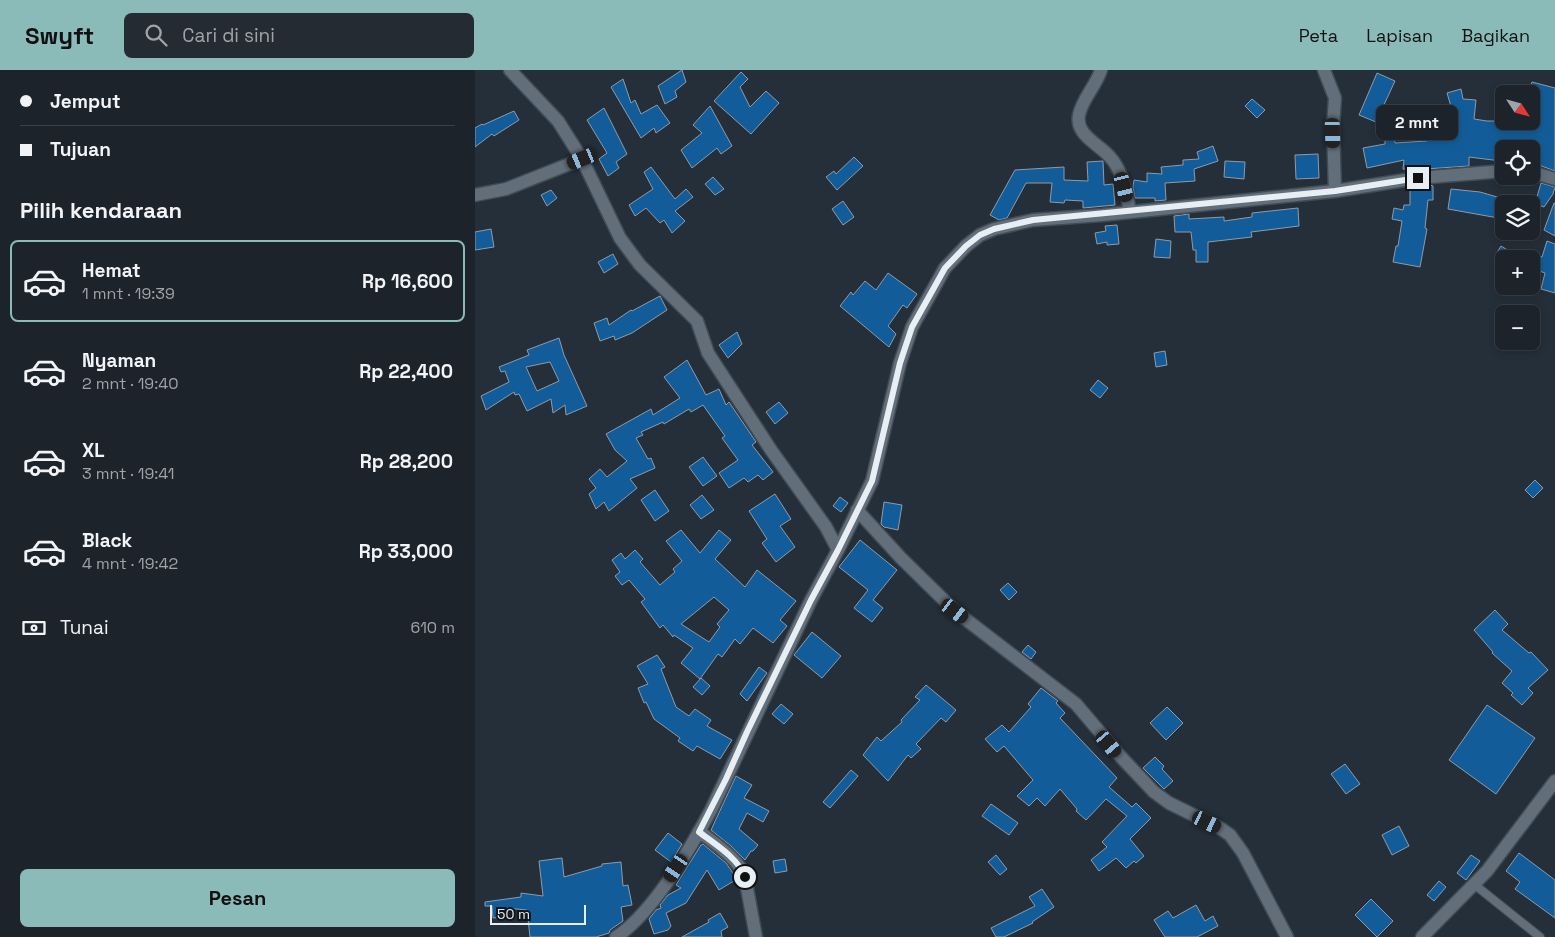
<!DOCTYPE html>
<html lang="id">
<head>
<meta charset="utf-8">
<style>
  :root { --surface:#1c232b; --page:#252b33; --text:#f1f3f6; --muted:#a0a4a9; --line:#3a4047; --accent:#8bbbb9 }
  body { margin:0; font-family:"Space Grotesk",sans-serif; background:var(--page); color:var(--text); height:100vh; display:flex; flex-direction:column; font-size:19px; white-space:nowrap }
  * { box-sizing:border-box; margin:0 }
  p { font-size:16px; color:var(--muted) }
  .icon { flex:none; width:28px; height:28px; fill:none; stroke:currentColor; stroke-width:2; stroke-linecap:round; stroke-linejoin:round }
  .map { position:relative; flex:1; overflow:hidden }
  .panel { display:flex; flex-direction:column; background:var(--surface); width:475px }
  .panel>* { flex:none }
  .hud { display:grid; align-content:center; height:110px; padding:0 20px; background:var(--surface) }
  .needle { width:32px; rotate:126deg }
  .tools { position:absolute; left:1020px; top:15px; display:grid; gap:10px }
  .tools a { display:grid; place-items:center; width:45px; height:45px; border-radius:8px; background:var(--surface); box-shadow:0 2px 8px #0003,0 0 0 1px var(--line); font-size:25px }
  .scale { position:absolute; left:15px; bottom:12px; width:96px; box-sizing:border-box; padding-left:5px; border:2px solid #e7eef4; border-top:0; font-size:14px; line-height:18px; white-space:nowrap; color:#e7eef4; -webkit-text-stroke:4px #12161b; paint-order:stroke }
  .end { position:absolute; width:22px; height:22px; margin:-11px; border:6px solid #e7eef4; background:#111; box-shadow:0 0 0 2px #111 }
  .from { border-radius:50% }
  .bubble { position:absolute; height:35px; border-radius:8px; background:var(--surface); box-shadow:0 2px 8px #0003,0 0 0 1px var(--line); font-size:16px; font-weight:600; line-height:35px; text-align:center }
  .car { position:absolute; width:15px; height:30px; margin:-15px -8px; border-radius:6px; box-shadow:0 0 4px 1px #0007; background:linear-gradient(#222 24%,#8ab4d8 0 40%,#222 0 76%,#8ab4d8 0 86%,#222 0) }
  .hud b { display:flex; align-items:center; gap:18px; height:48px; font-size:19px }
  .hud b+b { border-top:1px solid var(--line) }
  .hud i { width:12px; height:12px; background:var(--text) }
  ul { padding:0; list-style:none }
  li { display:flex; align-items:center; gap:15px; height:82px; margin:0 10px 8px; padding:0 10px; border:2px solid transparent; border-radius:8px }
  li div { flex:1 }
  li b { display:block; font-size:19px }
  li em { font-style:normal; font-weight:600 }
  li.selected { border-color:var(--accent) }
  li>.icon { width:45px; height:45px; stroke-width:1.5 }
  h2 { padding:0 20px; font-size:22px; line-height:60px }
  .pay { display:flex; align-items:center; gap:12px; height:55px; padding:0 20px; font-size:19px }
  .pay p { margin-inline-start:auto }
  .cta { display:flex; gap:10px; margin-top:auto; padding:10px 20px }
  .cta a { flex:1; height:58px; border-radius:8px; background:var(--accent); color:#111; font-size:20px; font-weight:600; line-height:58px; text-align:center }
  header { display:flex; align-items:center; gap:30px; box-sizing:border-box; height:70px; padding:0 25px; background:var(--accent); color:#111 }
  header strong { font-size:24px }
  nav { display:flex; gap:28px; margin-inline-start:auto; font-size:18px }
  .search { width:350px; height:45px; background:var(--page); display:flex; align-items:center; gap:12px; box-sizing:border-box; padding:0 18px; border-radius:8px; color:var(--muted); font-size:19px }
  main { display:flex; flex:1; min-height:0 }
  .map>svg:first-child { display:block }
</style>
</head>
<body>
<header>
<strong>Swyft</strong>
<div class="search"><svg class="icon" aria-label="search" viewBox="0 0 24 24"><circle cx="10" cy="10" r="6"/><path d="M15 15l6 6"/></svg>Cari di sini</div>
<nav><a>Peta</a><a>Lapisan</a><a>Bagikan</a></nav>
</header>
<main>
<section class="panel">
<div class="hud">
<b><i class="from"></i>Jemput</b>
<b><i></i>Tujuan</b>
</div>
<h2>Pilih kendaraan</h2>
<ul>
<li class="selected"><svg class="icon" aria-label="car" viewBox="0 0 24 24"><path d="M5 17H2v-5l4-1 3-4h7l3 4 3 1v5h-3M9 17h6M6 11h13"/><circle cx="7" cy="17" r="2"/><circle cx="17" cy="17" r="2"/></svg><div><b>Hemat</b><p>1 mnt · 19:39</p></div><em>Rp 16,600</em></li>
<li><svg class="icon" aria-label="car" viewBox="0 0 24 24"><path d="M5 17H2v-5l4-1 3-4h7l3 4 3 1v5h-3M9 17h6M6 11h13"/><circle cx="7" cy="17" r="2"/><circle cx="17" cy="17" r="2"/></svg><div><b>Nyaman</b><p>2 mnt · 19:40</p></div><em>Rp 22,400</em></li>
<li><svg class="icon" aria-label="car" viewBox="0 0 24 24"><path d="M5 17H2v-5l4-1 3-4h7l3 4 3 1v5h-3M9 17h6M6 11h13"/><circle cx="7" cy="17" r="2"/><circle cx="17" cy="17" r="2"/></svg><div><b>XL</b><p>3 mnt · 19:41</p></div><em>Rp 28,200</em></li>
<li><svg class="icon" aria-label="car" viewBox="0 0 24 24"><path d="M5 17H2v-5l4-1 3-4h7l3 4 3 1v5h-3M9 17h6M6 11h13"/><circle cx="7" cy="17" r="2"/><circle cx="17" cy="17" r="2"/></svg><div><b>Black</b><p>4 mnt · 19:42</p></div><em>Rp 33,000</em></li>
</ul>
<div class="pay"><svg class="icon" aria-label="cash" viewBox="0 0 24 24"><path d="M3 7h18v10H3z"/><circle cx="12" cy="12" r="2"/></svg>Tunai<p>610 m</p></div>
<div class="cta"><a>Pesan</a></div>
</section>
<div class="map">
<svg width="1080" height="867" viewBox="0 0 1080 867">
  <rect width="100%" height="100%" fill="#252f39"/>
  <!-- building -->
  <path fill="#125d99" stroke="#8f9ba8" fill-rule="evenodd" d="M 207,0 L 211,12 L 200,21 L 202,27 L 190,34 L 183,16 Z
    M 266,2 L 273,9 L 265,17 L 275,37 L 291,21 L 304,33 L 276,64 L 239,31 Z
    M 902,3 L 920,11 L 901,52 L 884,45 Z
    M 148,9 L 156,33 L 160,30 L 166,44 L 182,35 L 195,53 L 181,63 L 179,58 L 166,68 L 136,17 Z
    M 1057,12 L 1080,18 L 1080,101 L 1056,92 L 1060,77 L 1039,73 L 1039,79 L 1027,79 L 1026,91 L 994,87 L 994,96 L 935,100 L 928,99 L 929,90 L 892,98 L 888,78 L 910,74 L 910,69 L 919,67 L 920,73 L 952,71 L 949,45 L 960,42 L 977,40 L 972,23 L 986,19 L 988,29 L 1001,30 L 999,49 L 1012,51 L 1056,51 L 1056,24 L 1053,24 Z
    M 777,29 L 790,40 L 782,48 L 770,36 Z
    M 235,36 L 257,76 L 246,84 L 242,78 L 217,98 L 206,80 L 227,63 L 218,55 Z
    M 129,38 L 152,84 L 141,92 L 144,98 L 133,106 L 124,89 L 132,83 L 112,50 Z
    M 39,41 L 44,50 L 19,66 L 17,64 L 0,77 L 0,58 L 7,54 L 8,55 Z
    M 738,76 L 743,91 L 719,99 L 720,111 L 690,113 L 691,130 L 680,131 L 680,128 L 660,128 L 658,117 L 659,110 L 672,112 L 672,103 L 687,104 L 686,97 L 708,95 L 708,90 L 724,89 L 722,82 Z
    M 843,84 L 844,108 L 821,109 L 820,85 Z
    M 379,87 L 388,96 L 362,120 L 351,107 L 359,101 L 361,104 Z
    M 628,91 L 629,115 L 638,114 L 640,135 L 608,138 L 608,131 L 590,130 L 589,133 L 575,132 L 577,113 L 551,113 L 532,148 L 524,150 L 515,145 L 540,100 L 589,97 L 589,110 L 613,111 L 612,92 Z
    M 750,91 L 770,92 L 769,109 L 749,107 Z
    M 176,97 L 200,129 L 211,119 L 218,127 L 200,141 L 210,151 L 197,163 L 189,150 L 185,153 L 171,138 L 160,146 L 154,135 L 178,119 L 169,102 Z
    M 238,107 L 249,119 L 240,125 L 230,114 Z
    M 1066,113 L 1080,117 L 1078,124 L 1069,137 L 1060,134 Z
    M 955,115 L 958,116 L 958,130 L 953,130 L 950,158 L 952,159 L 945,197 L 918,192 L 921,176 L 923,176 L 927,151 L 917,149 L 919,138 L 928,140 L 929,135 L 935,135 L 935,117 Z
    M 976,119 L 1005,122 L 1029,129 L 1029,149 L 973,139 Z
    M 76,120 L 82,128 L 72,136 L 66,125 Z
    M 368,131 L 379,147 L 368,155 L 357,139 Z
    M 1079,133 L 1080,133 L 1080,166 L 1069,160 Z
    M 823,138 L 824,156 L 776,162 L 777,167 L 733,172 L 733,192 L 721,192 L 721,180 L 718,180 L 716,162 L 700,162 L 699,146 L 714,144 L 714,149 L 749,147 L 749,151 L 777,147 L 777,143 Z
    M 642,155 L 644,174 L 632,175 L 632,172 L 622,174 L 620,163 L 631,161 L 630,156 Z
    M 16,159 L 19,177 L 0,180 L 0,162 Z
    M 681,169 L 696,171 L 695,188 L 679,187 Z
    M 1072,171 L 1080,174 L 1080,223 L 1066,219 L 1070,203 L 1056,198 L 1060,185 L 1067,187 Z
    M 1026,176 L 1047,189 L 1028,189 L 1021,184 Z
    M 138,184 L 143,194 L 129,203 L 123,192 Z
    M 413,203 L 442,224 L 432,238 L 428,235 L 413,256 L 421,264 L 414,277 L 365,236 L 376,222 L 378,225 L 390,211 L 401,220 Z
    M 185,226 L 192,240 L 157,263 L 140,270 L 139,266 L 125,271 L 119,253 L 132,248 L 134,255 L 156,240 L 157,241 Z
    M 262,262 L 267,274 L 253,288 L 244,275 Z
    M 84,268 L 89,285 L 112,336 L 91,345 L 90,335 L 78,343 L 76,329 L 52,341 L 44,324 L 40,325 L 39,322 L 11,340 L 6,326 L 34,312 L 30,301 L 26,302 L 24,297 L 54,285 L 52,280 ZM 75,292 L 84,311 L 62,321 L 51,297 Z
    M 690,281 L 692,295 L 681,297 L 679,283 Z
    M 212,290 L 231,325 L 244,319 L 251,335 L 254,332 L 281,372 L 277,375 L 298,402 L 288,410 L 283,405 L 273,412 L 269,408 L 254,418 L 244,403 L 263,390 L 247,368 L 250,366 L 228,335 L 216,342 L 214,339 L 189,354 L 188,352 L 166,362 L 168,365 L 161,368 L 173,389 L 176,388 L 180,398 L 155,409 L 162,418 L 134,441 L 129,432 L 121,439 L 114,424 L 121,418 L 114,409 L 125,399 L 132,407 L 152,391 L 140,380 L 131,364 L 176,339 L 178,345 L 205,328 L 189,307 Z
    M 623,310 L 633,318 L 625,328 L 615,320 Z
    M 304,332 L 313,343 L 300,354 L 291,342 Z
    M 228,387 L 242,406 L 228,416 L 214,397 Z
    M 1060,410 L 1068,418 L 1058,428 L 1050,420 Z
    M 180,420 L 194,441 L 180,451 L 166,430 Z
    M 300,424 L 316,449 L 305,456 L 320,477 L 301,492 L 287,473 L 292,469 L 274,441 Z
    M 227,425 L 239,440 L 226,449 L 215,435 Z
    M 365,427 L 373,433 L 366,442 L 358,436 Z
    M 409,432 L 427,435 L 423,460 L 409,457 L 406,454 Z
    M 206,460 L 225,483 L 244,460 L 256,470 L 240,489 L 270,517 L 282,500 L 321,531 L 305,550 L 312,556 L 298,573 L 278,558 L 265,574 L 260,569 L 247,587 L 243,584 L 225,609 L 206,593 L 218,578 L 199,565 L 198,567 L 188,555 L 185,558 L 166,532 L 170,529 L 154,510 L 147,515 L 140,506 L 145,502 L 137,490 L 146,483 L 150,489 L 160,480 L 168,489 L 165,492 L 185,515 L 200,502 L 198,499 L 207,491 L 191,471 ZM 239,527 L 254,540 L 242,554 L 245,557 L 234,572 L 206,554 Z
    M 385,470 L 422,500 L 398,530 L 408,538 L 397,552 L 379,538 L 393,520 L 364,497 Z
    M 533,513 L 542,522 L 534,530 L 525,520 Z
    M 1020,540 L 1033,554 L 1027,560 L 1054,583 L 1056,582 L 1073,600 L 1053,618 L 1058,623 L 1047,635 L 1036,625 L 1038,623 L 1027,613 L 1037,601 L 1017,583 L 1018,582 L 999,560 Z
    M 337,562 L 366,586 L 347,608 L 319,585 Z
    M 553,575 L 561,582 L 556,589 L 547,582 Z
    M 182,585 L 190,597 L 186,599 L 201,637 L 214,646 L 220,639 L 236,650 L 232,656 L 257,670 L 245,689 L 222,676 L 218,681 L 203,671 L 205,668 L 179,649 L 171,632 L 169,633 L 163,618 L 173,614 L 162,596 Z
    M 284,597 L 292,603 L 272,631 L 265,624 Z
    M 226,608 L 235,616 L 227,625 L 218,617 Z
    M 451,615 L 481,640 L 471,652 L 466,648 L 441,674 L 446,679 L 436,688 L 433,685 L 413,711 L 388,685 L 402,667 L 406,671 L 427,652 L 426,650 L 445,630 L 440,627 Z
    M 566,618 L 583,631 L 581,633 L 590,643 L 585,648 L 642,708 L 634,717 L 657,737 L 661,733 L 676,748 L 655,769 L 669,786 L 661,793 L 659,791 L 651,798 L 641,788 L 624,801 L 616,790 L 632,777 L 627,772 L 652,746 L 631,729 L 611,750 L 601,741 L 602,739 L 585,719 L 570,736 L 562,728 L 554,736 L 542,726 L 558,710 L 529,676 L 522,682 L 510,669 L 527,655 L 534,662 L 556,637 L 553,634 Z
    M 306,634 L 318,644 L 309,654 L 297,644 Z
    M 1012,635 L 1060,668 L 1021,724 L 974,690 Z
    M 692,637 L 708,653 L 691,670 L 675,653 Z
    M 680,687 L 689,696 L 687,699 L 698,711 L 689,719 L 668,698 Z
    M 870,694 L 885,714 L 871,724 L 856,704 Z
    M 376,700 L 383,706 L 355,738 L 348,732 Z
    M 261,706 L 277,715 L 269,728 L 294,741 L 288,752 L 272,743 L 264,759 L 283,775 L 278,781 L 276,781 L 270,790 L 256,776 L 236,760 Z
    M 516,734 L 543,753 L 534,765 L 507,746 Z
    M 924,756 L 934,776 L 917,785 L 907,765 Z
    M 193,763 L 207,774 L 196,792 L 180,780 Z
    M 228,774 L 251,793 L 262,809 L 244,820 L 232,800 L 211,833 L 191,843 L 196,856 L 193,860 L 179,864 L 174,849 L 181,840 L 186,838 L 185,835 L 193,825 L 206,818 L 201,815 L 226,775 Z
    M 1044,783 L 1080,810 L 1080,848 L 1040,819 L 1045,812 L 1031,801 Z
    M 521,785 L 532,799 L 525,805 L 513,792 Z
    M 996,785 L 1005,791 L 991,810 L 982,803 Z
    M 87,788 L 89,807 L 127,796 L 127,794 L 146,792 L 148,816 L 153,815 L 157,835 L 146,837 L 148,851 L 135,860 L 134,863 L 121,867 L 55,867 L 52,840 L 30,838 L 31,847 L 18,848 L 17,836 L 10,836 L 10,832 L 46,827 L 46,823 L 68,826 L 64,791 Z
    M 310,789 L 312,801 L 300,803 L 298,791 Z
    M 964,811 L 971,817 L 959,831 L 952,825 Z
    M 567,819 L 579,837 L 557,852 L 558,853 L 529,867 L 521,867 L 516,858 L 560,836 L 554,827 Z
    M 896,829 L 918,851 L 902,867 L 880,845 Z
    M 721,835 L 730,851 L 738,846 L 743,856 L 722,867 L 690,867 L 679,850 L 693,841 L 698,848 Z
    M 245,843 L 253,857 L 246,861 L 247,867 L 207,867 L 234,852 L 233,850 Z"/>
  <g fill="none" stroke-linecap="round" stroke-linejoin="round">
    <!-- service casing -->
    <g stroke="#414b53" stroke-width="10">
      <path id="service" d="M 1000,815 L 1065,867"/>
    </g>
    <!-- minor casing -->
    <g stroke="#414b53" stroke-width="15">
      <path id="minor" d="M 35,0 L 83,51 L 107,89 L 145,168 L 165,195 L 222,251 L 233,283 L 296,380 L 351,457 L 363,480
        M 626,0 C 621,16 607,29 604,45 C 600,65 624,74 635,87 C 648,101 651,123 655,141
        M 849,0 L 860,28 L 858,56 L 860,121
        M 1056,102 L 1080,109
        M 0,125 L 31,119 L 107,89
        M 382,440 L 426,488 L 480,541 L 601,634 L 646,687 L 679,722 L 694,733 L 745,758 L 755,765 L 768,783 L 812,867
        M 224,761 C 240,774 263,788 270,807 L 281,867
        M 141,867 C 178,843 215,779 236,740 L 336,530 L 363,480 L 397,411 L 425,293 L 437,257 L 470,198 L 491,176 L 505,165 L 519,159 L 558,150 L 627,145 L 860,121 L 943,108 L 1029,101
        M 947,867 L 1012,801 L 1080,711"/>
    </g>
    <!-- service -->
    <use href="#service" stroke="#626e7a" stroke-width="8"/>
    <!-- minor -->
    <use href="#minor" stroke="#626e7a" stroke-width="12"/>
  </g>
  <g fill="none" stroke-linecap="round" stroke-linejoin="round">
    <!-- route -->
    <path stroke="#e7eef4" stroke-width="6" d="M 270,807 C 263,788 240,774 224,762 L 251,709 L 272,662 L 336,530 L 363,480 L 397,411 L 425,293 L 437,257 L 470,198 L 491,176 L 505,165 L 519,159 L 558,150 L 860,121 L 943,108"/>
  </g>
</svg>
<div class="tools">
<a><svg class="needle" viewBox="-14 -14 28 28"><path d="M0-13l5 13h-10z" fill="#e53935"/><path d="M0 13l5-13h-10z" fill="#a0a4a9"/></svg></a>
<a><svg class="icon" aria-label="locate" viewBox="0 0 24 24"><circle cx="12" cy="12" r="6"/><path d="M12 2v4M12 18v4M2 12h4M18 12h4"/></svg></a>
<a><svg class="icon" aria-label="layers" viewBox="0 0 24 24"><path d="M12 4l9 5-9 5-9-5zM3 14l9 5 9-5"/></svg></a>
<a>+</a>
<a>−</a>
</div>
<div class="scale">50 m</div>
<i class="end from" style="left:270px;top:807px"></i>
<i class="end" style="left:943px;top:108px"></i>
<div class="bubble" style="left:901px;top:35px;width:82px">2 mnt</div>
<i class="car" style="left:858px;top:63px;rotate:178deg"></i>
<i class="car" style="left:107px;top:89px;rotate:248deg"></i>
<i class="car" style="left:649px;top:117px;rotate:166deg"></i>
<i class="car" style="left:480px;top:541px;rotate:127deg"></i>
<i class="car" style="left:634px;top:674px;rotate:140deg"></i>
<i class="car" style="left:732px;top:752px;rotate:116deg"></i>
<i class="car" style="left:201px;top:798px;rotate:214deg"></i>
</div>
</main>
</body>
</html>
